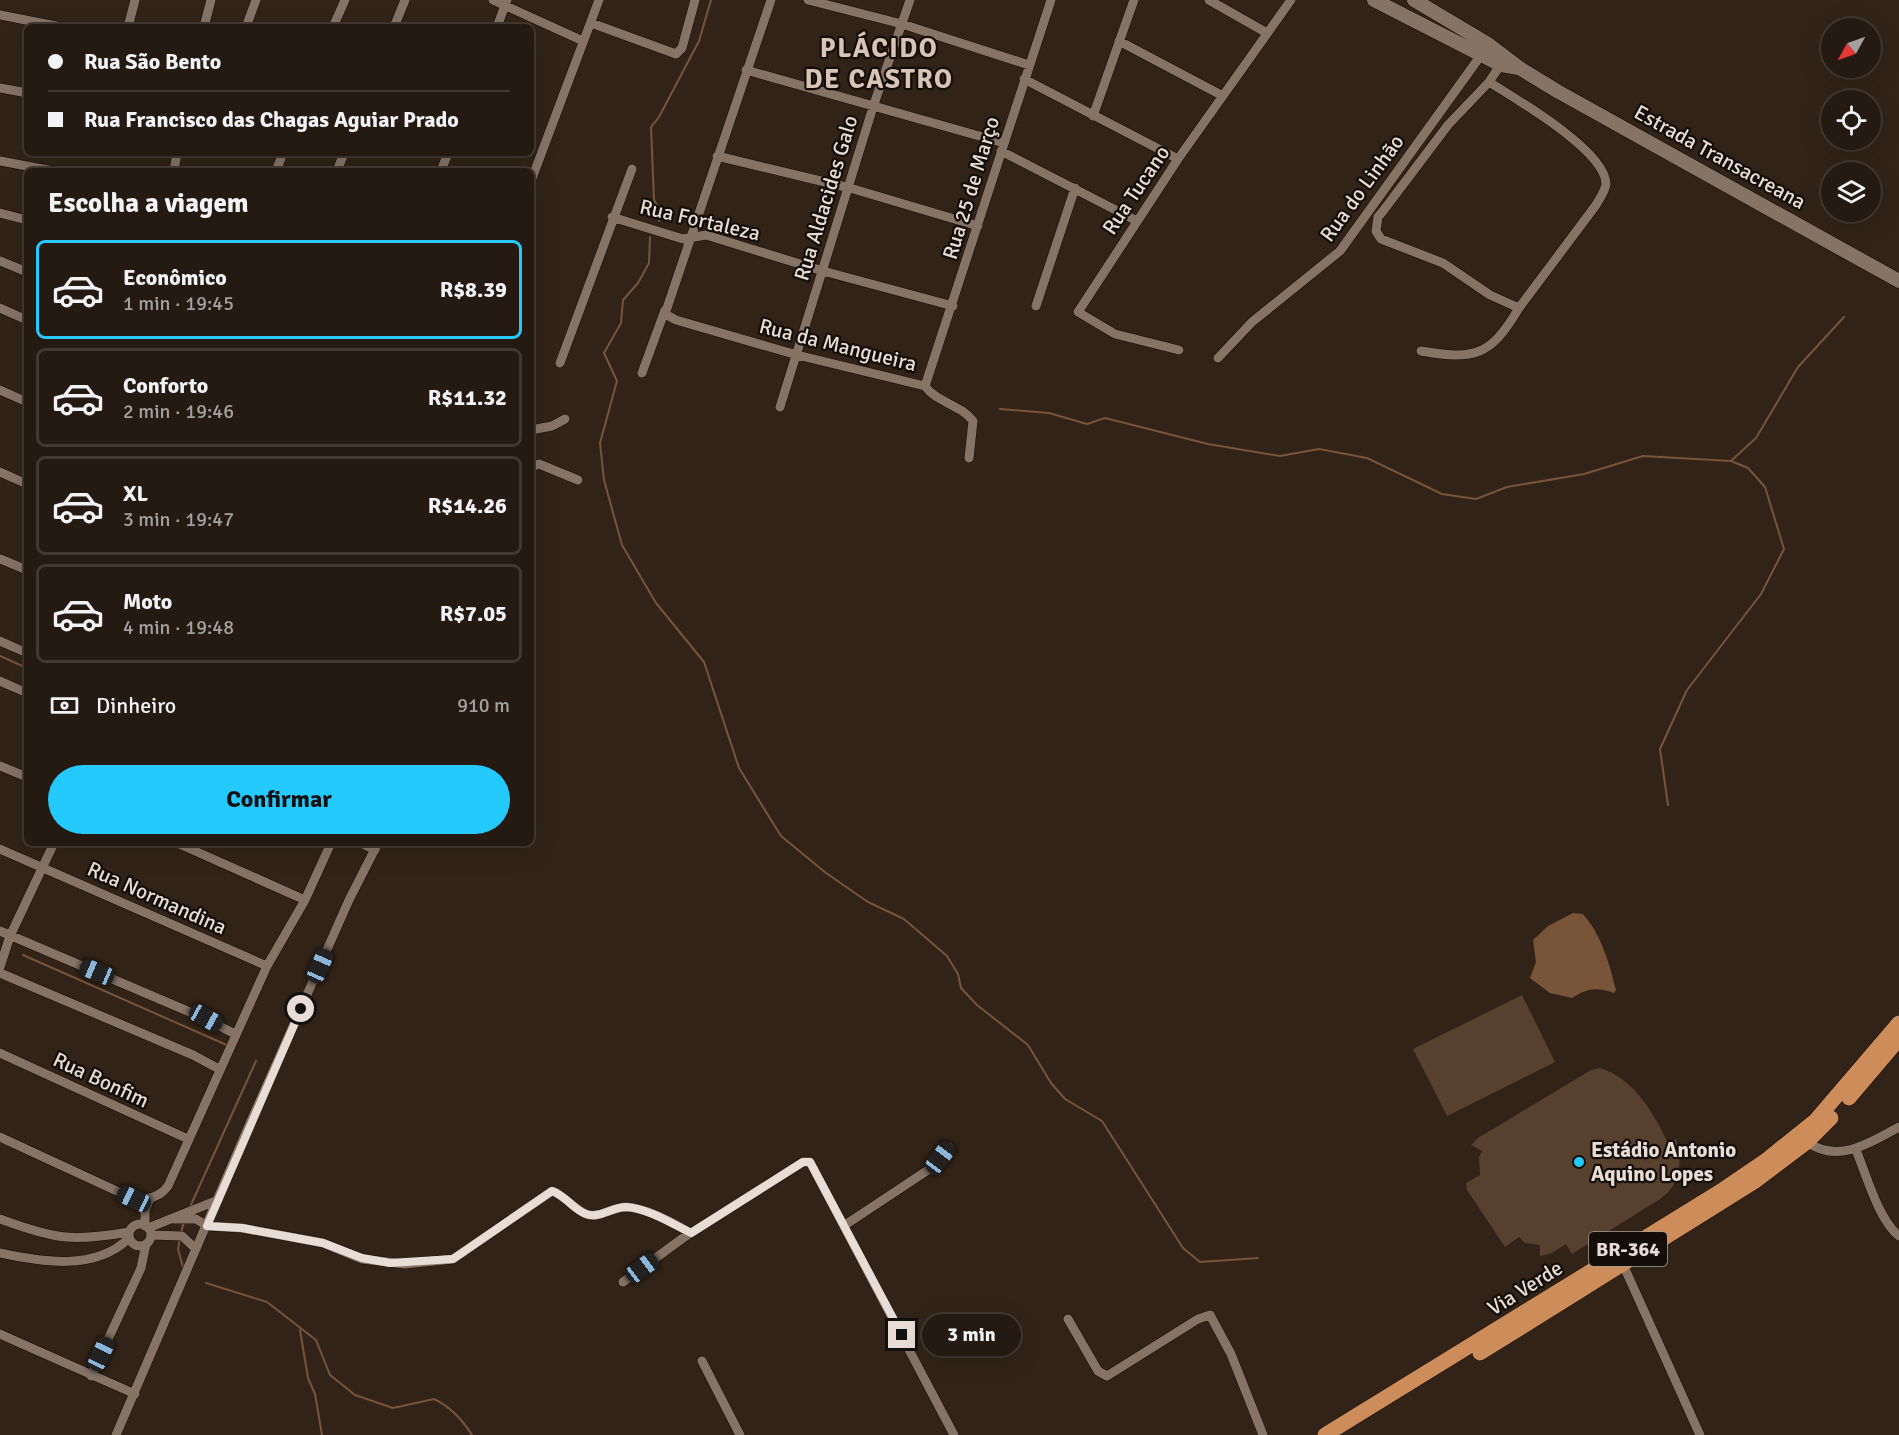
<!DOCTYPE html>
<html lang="pt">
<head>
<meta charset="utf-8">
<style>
  :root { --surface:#251a11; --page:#31271f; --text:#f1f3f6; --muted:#a3a19f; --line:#423831; --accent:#24c9fe }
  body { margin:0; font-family:Signika,sans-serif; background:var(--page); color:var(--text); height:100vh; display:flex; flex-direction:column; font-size:22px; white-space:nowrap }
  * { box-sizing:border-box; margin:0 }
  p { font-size:20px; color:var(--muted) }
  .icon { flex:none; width:33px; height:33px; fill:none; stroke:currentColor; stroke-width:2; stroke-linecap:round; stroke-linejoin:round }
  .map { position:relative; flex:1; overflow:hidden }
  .sheet { position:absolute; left:24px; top:168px; width:510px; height:678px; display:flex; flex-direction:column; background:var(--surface); border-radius:9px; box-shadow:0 6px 24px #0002,0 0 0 2px var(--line) }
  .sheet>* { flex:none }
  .banner { position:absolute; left:24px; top:24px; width:510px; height:132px; border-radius:9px; box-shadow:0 6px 24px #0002,0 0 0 2px var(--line); display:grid; align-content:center; height:132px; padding:0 24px; background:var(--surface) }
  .needle { width:39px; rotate:230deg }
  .tools { position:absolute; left:1821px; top:18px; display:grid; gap:12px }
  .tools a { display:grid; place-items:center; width:60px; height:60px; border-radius:50%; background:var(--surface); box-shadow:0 6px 24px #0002,0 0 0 2px var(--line); font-size:30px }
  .end { position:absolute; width:27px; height:27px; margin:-14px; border:8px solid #e8ddd6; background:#111; box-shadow:0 0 0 3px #111 }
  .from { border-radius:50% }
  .bubble { position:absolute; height:42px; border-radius:21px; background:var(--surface); box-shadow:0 6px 24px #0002,0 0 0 2px var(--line); font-size:20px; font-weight:700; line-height:42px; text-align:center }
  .car { position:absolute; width:18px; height:36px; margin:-18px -9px; border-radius:8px; box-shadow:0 0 4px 2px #0007; background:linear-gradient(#222 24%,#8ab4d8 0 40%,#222 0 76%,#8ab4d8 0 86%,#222 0) }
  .banner b { display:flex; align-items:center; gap:21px; height:57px; font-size:22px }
  .banner b+b { border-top:2px solid var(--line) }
  .banner i { width:15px; height:15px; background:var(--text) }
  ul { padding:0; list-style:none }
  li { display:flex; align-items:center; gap:18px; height:99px; margin:0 12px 9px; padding:0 12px; border:3px solid var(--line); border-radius:9px }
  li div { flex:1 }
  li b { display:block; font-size:22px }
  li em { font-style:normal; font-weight:700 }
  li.on { border-color:var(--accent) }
  li>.icon { width:54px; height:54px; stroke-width:1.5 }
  h2 { padding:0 24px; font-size:27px; line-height:72px }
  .pay { display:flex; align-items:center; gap:15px; height:66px; padding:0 24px; font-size:22px }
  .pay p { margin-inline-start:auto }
  .primary-button { display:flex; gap:12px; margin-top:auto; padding:12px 24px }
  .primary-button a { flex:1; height:69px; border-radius:36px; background:var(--accent); color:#111; font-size:24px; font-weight:700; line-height:69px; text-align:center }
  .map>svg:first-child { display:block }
</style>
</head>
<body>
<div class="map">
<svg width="1899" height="1435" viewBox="0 0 1899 1435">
  <rect width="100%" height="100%" fill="#312317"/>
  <!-- green -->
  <path fill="#58402e" d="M 1522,995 L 1555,1062 L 1447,1116 L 1413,1049 Z
    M 1600,1068 C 1633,1078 1653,1112 1667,1141 L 1676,1139 C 1682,1164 1682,1183 1660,1199 L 1572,1254 L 1566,1244 L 1550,1254 L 1540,1256 L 1540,1245 L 1525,1243 L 1519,1237 L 1505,1247 L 1467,1190 L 1466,1183 L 1480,1175 L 1479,1157 L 1482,1151 L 1471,1145 L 1478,1138 L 1591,1070 Z"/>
  <!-- water -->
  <path fill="#785439" d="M 1573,913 L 1583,914 C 1602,936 1609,963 1616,990 L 1614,993 C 1596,987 1588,988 1572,998 L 1550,993 L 1530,978 L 1536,962 L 1533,940 L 1548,926 Z"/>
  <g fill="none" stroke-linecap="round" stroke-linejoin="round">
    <!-- stream -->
    <path stroke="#785439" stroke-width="2" d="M 659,221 L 661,212 L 654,200 L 651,127 L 659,117 L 699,41 L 711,0
      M 650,237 L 649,263 L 638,283 L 623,300 L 621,323 L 604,353 L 617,381 L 600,443 L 604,480 L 622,545 L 656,603 L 704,662 L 739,768 L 781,836 L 826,873 L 868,902 L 904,919 L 947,956 L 958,974 L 961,988 L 977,1005 L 1028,1045 L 1051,1083 L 1065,1099 L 1102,1121 L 1183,1248 L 1200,1262 L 1258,1258
      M 1000,409 L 1049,413 L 1087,424 L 1105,418 L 1208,444 L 1280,456 L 1319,449 L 1367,458 L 1442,494 L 1476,499 L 1507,487 L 1584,474 L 1643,456 L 1731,461 L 1748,468 L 1765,487 L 1784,549 L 1761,594 L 1687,690 L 1660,749 L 1668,805
      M 1732,460 L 1756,438 L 1798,367 L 1844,317
      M 0,656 L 27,668
      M 23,955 L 229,1046
      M 190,1207 L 256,1061
      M 181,1233 L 184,1221
      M 180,1238 L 178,1249 L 183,1267
      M 206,1283 L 267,1302 L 316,1340 L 330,1375 L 355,1395 L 393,1408 L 434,1399 C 451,1407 462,1419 472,1435
      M 300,1330 L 308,1378 L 315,1394 L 322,1435"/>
    <!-- street casing -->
    <g stroke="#190c03" stroke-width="10">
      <path id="street" d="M 493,0 L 583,41
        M 771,0 L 665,314 L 676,320 L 797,355 L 925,386 C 937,403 960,404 973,421 L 969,458
        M 808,0 L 902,24 L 1029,65
        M 1209,0 L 1267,33
        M 0,15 L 61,27
        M 591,23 L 676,54 L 682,48 L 695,0
        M 128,27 L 135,0
        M 204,27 L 211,0
        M 246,27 L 256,0
        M 333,27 L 345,0
        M 394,27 L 405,0
        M 497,27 L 507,0
        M 1119,41 L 1223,96
        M 746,70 L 1004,143
        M 1024,79 L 1178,159
        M 1489,82 C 1516,99 1606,151 1606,184 C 1605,191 1600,198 1596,205 L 1519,308 L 1490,295 L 1443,263 L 1381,239 L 1376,231 L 1378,217 L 1383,211 L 1448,125 L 1489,82 L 1503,61
        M 0,88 L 27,93
        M 1093,116 L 1134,0
        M 1001,151 L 1137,221
        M 717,156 L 850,188 L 978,226
        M 0,161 L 53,171
        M 174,171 L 177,153
        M 276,171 L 283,153
        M 337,171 L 344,153
        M 441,171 L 448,153
        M 531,181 L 599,0
        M 0,213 L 27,220
        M 612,217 L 683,239 L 706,235 L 823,271 L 953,306
        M 0,261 L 27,272
        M 1036,306 L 1075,188
        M 0,308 L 27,320
        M 1179,350 L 1115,334 L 1078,312 L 1178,159 L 1291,0
        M 1421,351 C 1474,360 1490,357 1519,308
        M 1218,358 L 1252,322 L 1340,251 L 1484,51
        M 560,363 L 632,169
        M 642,373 L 665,310
        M 925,386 L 1051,0
        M 0,390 L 27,402
        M 780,407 L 873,107 L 910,0
        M 531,430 L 552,426 L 565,419
        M 531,467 L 539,464 L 578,480
        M 0,472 L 27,484
        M 0,559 L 27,570
        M 0,641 L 27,653
        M 0,681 L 27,693
        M 0,766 L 27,777
        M 177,843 L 305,900
        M 361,843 L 375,850
        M 0,849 L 267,966
        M 0,931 L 206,1019 L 235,1034
        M 0,967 L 10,936 L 54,843
        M 0,973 L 193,1055 L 219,1069
        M 0,1053 L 188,1139
        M 0,1137 L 134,1199 C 149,1199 159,1198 168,1186 L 267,966 L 305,900 L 331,843
        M 1807,1142 C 1838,1164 1870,1143 1899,1127
        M 1856,1150 C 1866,1174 1879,1221 1899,1236
        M 0,1219 C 54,1239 72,1242 129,1232
        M 174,1219 L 196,1219 L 207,1226 L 242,1228 L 323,1243 L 362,1259 L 405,1264 L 453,1259 L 552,1191 C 566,1196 573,1209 586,1214 C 599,1219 612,1207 626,1207 C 647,1208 673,1223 691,1233
        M129 1235a11 11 0 1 1 22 0a11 11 0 1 1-22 0Z
        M 845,1225 L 928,1170 L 949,1147
        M 145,1226 L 145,1210 L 150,1199
        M 148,1228 L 218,1200
        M 151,1235 L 182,1236 L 196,1249
        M 0,1253 C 41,1262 95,1271 128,1239
        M 1621,1260 L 1700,1435
        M 623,1282 L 683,1238 L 803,1162 L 810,1162 L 954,1435
        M 1068,1319 L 1098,1371 L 1107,1376 L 1198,1319 L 1210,1315 L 1231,1354 L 1263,1435
        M 0,1334 L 135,1394
        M 702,1361 L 740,1435
        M 91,1376 L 141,1268 L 146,1244
        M 116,1435 L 250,1123 L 349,900 L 378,843"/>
    </g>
    <!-- secondary casing -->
    <g stroke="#190c03" stroke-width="15">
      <path id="secondary" d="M 1374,0 L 1501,65 L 1519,68
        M 1414,0 L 1488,44 L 1521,69 L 1557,91 L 1899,281"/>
    </g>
    <!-- primary casing -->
    <g stroke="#190c03" stroke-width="16">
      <path id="primary" d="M 1849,1098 L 1899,1039
        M 1480,1353 L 1754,1182 L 1807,1142 L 1831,1118
        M 1325,1435 L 1721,1191 L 1765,1161 L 1816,1120 L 1899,1023"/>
    </g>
    <!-- street -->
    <use href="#street" stroke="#857366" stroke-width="9"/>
    <!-- secondary -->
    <use href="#secondary" stroke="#857366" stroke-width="14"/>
    <!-- primary -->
    <use href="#primary" stroke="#cc8d5a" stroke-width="15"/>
  </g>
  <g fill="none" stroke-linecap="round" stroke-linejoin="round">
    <!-- route -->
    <path stroke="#e8ddd6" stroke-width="8" d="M 301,1009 L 207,1226 L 242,1228 L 323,1243 L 362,1258 L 390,1263 L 453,1259 L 552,1191 C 566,1196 573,1209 586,1214 C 599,1219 612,1207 626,1207 C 647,1208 673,1224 691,1233 L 803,1162 L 810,1162 L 902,1335"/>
  </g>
  <!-- markers -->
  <circle fill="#24c9fe" stroke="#140e09" stroke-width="2" cx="1579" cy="1162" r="6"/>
  <g text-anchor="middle" stroke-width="4.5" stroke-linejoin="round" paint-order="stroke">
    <!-- shield labels -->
    <rect fill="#140e09" stroke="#a89f98" stroke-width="1.5" x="1589" y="1232" width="78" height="34" rx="4.5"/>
    <g font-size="20" font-weight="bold" fill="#e8ddd6">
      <text x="1628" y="1256">BR-364</text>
    </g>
    <!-- street labels -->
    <g font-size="21" fill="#e8ddd6" stroke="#140e09">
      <text transform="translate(1720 157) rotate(29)" y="7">Estrada Transacreana</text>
      <text transform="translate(971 188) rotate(-73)" y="7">Rua 25 de Março</text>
      <text transform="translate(1362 188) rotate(-54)" y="7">Rua do Linhão</text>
      <text transform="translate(1136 190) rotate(-56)" y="7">Rua Tucano</text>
      <text transform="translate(826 198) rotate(-73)" y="7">Rua Aldacides Galo</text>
      <text transform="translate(700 220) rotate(13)" y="7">Rua Fortaleza</text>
      <text transform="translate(838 345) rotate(14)" y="7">Rua da Mangueira</text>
      <text transform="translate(157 898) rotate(24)" y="7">Rua Normandina</text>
      <text transform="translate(101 1080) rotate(25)" y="7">Rua Bonfim</text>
      <text transform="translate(1525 1288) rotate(-32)" y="7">Via Verde</text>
    </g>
    <!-- poi labels -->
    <g font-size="21" font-weight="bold" fill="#e8ddd6" stroke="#140e09" text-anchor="start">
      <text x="1591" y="1157">Estádio Antonio<tspan x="1591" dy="24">Aquino Lopes</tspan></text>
    </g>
    <!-- district labels -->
    <g font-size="27" font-weight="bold" letter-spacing="1.5" fill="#d8c4b5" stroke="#140e09">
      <text x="879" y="57">PLÁCIDO<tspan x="879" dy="31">DE CASTRO</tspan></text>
    </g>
  </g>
</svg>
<div class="tools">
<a><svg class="needle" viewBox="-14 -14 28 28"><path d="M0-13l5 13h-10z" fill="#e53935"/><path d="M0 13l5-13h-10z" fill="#a3a19f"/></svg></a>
<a><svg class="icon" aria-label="locate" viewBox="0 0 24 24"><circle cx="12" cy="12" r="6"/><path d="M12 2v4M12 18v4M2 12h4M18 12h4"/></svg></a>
<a><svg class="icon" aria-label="layers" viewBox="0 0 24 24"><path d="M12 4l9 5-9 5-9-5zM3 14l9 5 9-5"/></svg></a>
</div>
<i class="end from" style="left:301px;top:1009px"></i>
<i class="end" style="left:902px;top:1335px"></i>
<div class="bubble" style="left:922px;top:1314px;width:99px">3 min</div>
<i class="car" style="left:320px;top:966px;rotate:24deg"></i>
<i class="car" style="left:97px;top:972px;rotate:293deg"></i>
<i class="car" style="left:206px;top:1018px;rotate:119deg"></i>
<i class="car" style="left:940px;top:1158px;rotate:37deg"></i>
<i class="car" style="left:134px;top:1199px;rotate:295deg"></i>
<i class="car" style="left:642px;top:1268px;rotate:53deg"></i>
<i class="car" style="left:101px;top:1354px;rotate:25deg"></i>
<div class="banner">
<b><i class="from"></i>Rua São Bento</b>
<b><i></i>Rua Francisco das Chagas Aguiar Prado</b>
</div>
<section class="sheet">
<h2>Escolha a viagem</h2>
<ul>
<li class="on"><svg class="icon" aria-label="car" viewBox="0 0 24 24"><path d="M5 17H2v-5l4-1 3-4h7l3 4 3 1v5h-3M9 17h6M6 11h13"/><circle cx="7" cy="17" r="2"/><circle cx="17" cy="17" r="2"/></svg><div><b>Econômico</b><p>1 min · 19:45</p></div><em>R$8.39</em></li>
<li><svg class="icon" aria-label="car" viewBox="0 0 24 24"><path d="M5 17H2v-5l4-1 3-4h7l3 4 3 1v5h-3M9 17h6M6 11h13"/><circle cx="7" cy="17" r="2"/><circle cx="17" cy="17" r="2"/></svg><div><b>Conforto</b><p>2 min · 19:46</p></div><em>R$11.32</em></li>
<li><svg class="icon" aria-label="car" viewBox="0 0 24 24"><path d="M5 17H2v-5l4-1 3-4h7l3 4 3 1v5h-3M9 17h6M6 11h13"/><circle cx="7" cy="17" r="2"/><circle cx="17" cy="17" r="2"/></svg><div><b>XL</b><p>3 min · 19:47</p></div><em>R$14.26</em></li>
<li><svg class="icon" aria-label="car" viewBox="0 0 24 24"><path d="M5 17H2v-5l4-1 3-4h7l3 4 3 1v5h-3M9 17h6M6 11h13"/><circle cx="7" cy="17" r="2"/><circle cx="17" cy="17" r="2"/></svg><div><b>Moto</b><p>4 min · 19:48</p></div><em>R$7.05</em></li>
</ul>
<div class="pay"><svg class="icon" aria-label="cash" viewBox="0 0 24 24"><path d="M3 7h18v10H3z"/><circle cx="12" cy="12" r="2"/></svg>Dinheiro<p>910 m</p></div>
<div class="primary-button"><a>Confirmar</a></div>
</section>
</div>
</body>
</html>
